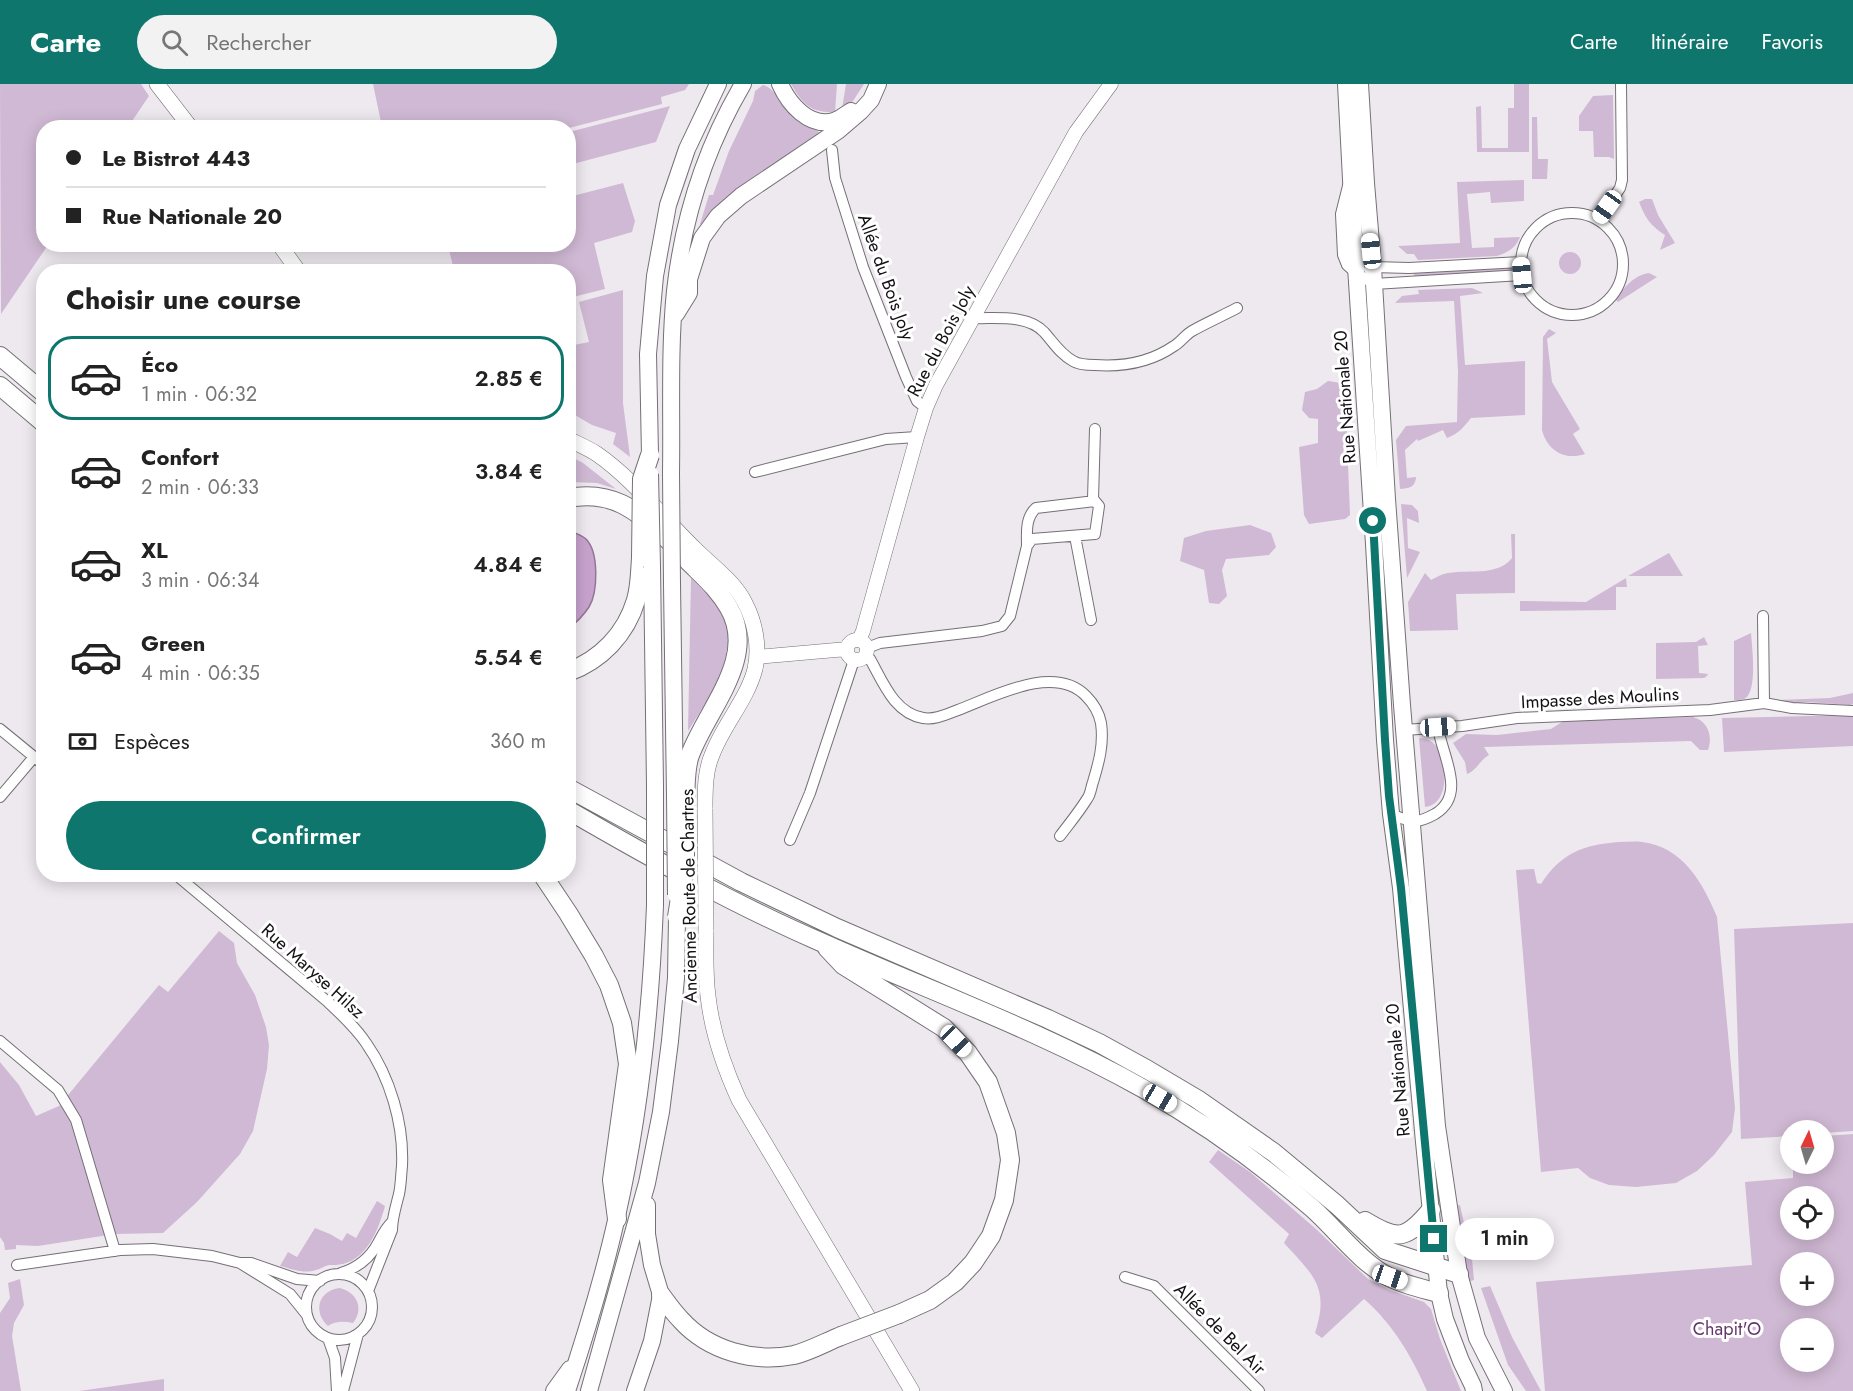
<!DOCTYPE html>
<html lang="fr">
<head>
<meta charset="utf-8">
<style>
  :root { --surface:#fff; --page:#f2f2f2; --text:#222; --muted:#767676; --line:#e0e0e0; --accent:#0f766e }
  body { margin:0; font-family:Jost,sans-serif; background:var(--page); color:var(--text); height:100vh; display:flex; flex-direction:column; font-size:22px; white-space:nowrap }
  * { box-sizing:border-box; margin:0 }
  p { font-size:20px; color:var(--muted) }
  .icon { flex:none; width:33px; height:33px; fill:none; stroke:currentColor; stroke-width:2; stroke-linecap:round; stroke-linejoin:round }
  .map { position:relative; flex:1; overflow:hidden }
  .panel { position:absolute; left:36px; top:180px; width:540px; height:618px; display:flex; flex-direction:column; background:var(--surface); border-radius:24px; box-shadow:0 3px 15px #0003 }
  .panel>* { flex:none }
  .banner { position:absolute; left:36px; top:36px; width:540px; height:132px; border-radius:24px; box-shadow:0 3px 15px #0003; display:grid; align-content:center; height:132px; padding:0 30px; background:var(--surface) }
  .needle { width:39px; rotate:5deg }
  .fabs { position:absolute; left:1780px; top:1036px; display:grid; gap:12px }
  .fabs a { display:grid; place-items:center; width:54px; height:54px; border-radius:50%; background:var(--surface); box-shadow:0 3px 15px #0003; font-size:30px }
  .end { position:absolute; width:27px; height:27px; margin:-14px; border:8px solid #0f766e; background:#fff; box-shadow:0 0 0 3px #fff }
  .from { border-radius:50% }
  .bubble { position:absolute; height:42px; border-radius:21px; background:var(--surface); box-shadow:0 3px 15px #0003; font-size:20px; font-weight:600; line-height:42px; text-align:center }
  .car { position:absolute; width:18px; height:36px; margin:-18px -9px; border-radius:8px; box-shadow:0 0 4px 2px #0007; background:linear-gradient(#fff 24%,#345 0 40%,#fff 0 76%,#345 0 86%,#fff 0) }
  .banner b { display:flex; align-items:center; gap:21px; height:57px; font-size:22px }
  .banner b+b { border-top:2px solid var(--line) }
  .banner i { width:15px; height:15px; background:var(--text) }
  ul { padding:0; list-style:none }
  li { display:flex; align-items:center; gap:18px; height:84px; margin:0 12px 9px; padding:0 18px; border:3px solid transparent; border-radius:24px }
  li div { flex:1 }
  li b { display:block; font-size:22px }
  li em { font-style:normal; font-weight:600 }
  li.current { border-color:var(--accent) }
  li>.icon { width:54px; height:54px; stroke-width:1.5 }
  h2 { padding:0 30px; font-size:27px; line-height:72px }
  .pay { display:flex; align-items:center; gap:15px; height:66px; padding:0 30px; font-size:22px }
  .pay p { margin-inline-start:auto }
  .button { display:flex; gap:12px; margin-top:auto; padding:12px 30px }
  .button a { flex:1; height:69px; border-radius:36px; background:var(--accent); color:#fff; font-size:24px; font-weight:600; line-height:69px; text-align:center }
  header { display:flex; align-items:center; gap:36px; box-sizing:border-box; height:84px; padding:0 30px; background:var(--accent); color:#fff }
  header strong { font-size:28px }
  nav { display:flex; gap:33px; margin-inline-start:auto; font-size:21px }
  .search { width:420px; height:54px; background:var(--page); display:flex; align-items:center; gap:15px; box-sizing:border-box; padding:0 21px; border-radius:33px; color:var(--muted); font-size:22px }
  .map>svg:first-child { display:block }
</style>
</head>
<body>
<header>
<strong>Carte</strong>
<div class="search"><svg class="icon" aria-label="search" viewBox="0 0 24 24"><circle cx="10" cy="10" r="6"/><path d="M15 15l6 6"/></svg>Rechercher</div>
<nav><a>Carte</a><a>Itinéraire</a><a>Favoris</a></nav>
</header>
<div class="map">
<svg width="1853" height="1307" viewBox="0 0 1853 1307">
  <rect width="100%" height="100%" fill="#eee9ef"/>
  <!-- green -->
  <path fill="#d0b9d4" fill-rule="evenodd" d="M 0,0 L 141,0 L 149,12 L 128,43 L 44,44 L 44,160 L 48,161 L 1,230 Z
    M 373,0 L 689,0 L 685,6 L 661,13 L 662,20 L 569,44 L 382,43 Z
    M 791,0 L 837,0 L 835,28 C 810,29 803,20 791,0 Z
    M 846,0 L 864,0 L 853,17 L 842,25 Z
    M 1514,0 L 1529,0 L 1529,68 L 1477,68 L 1476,23 L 1481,22 L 1482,64 L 1508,64 L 1508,24 L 1514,24 Z
    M 763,1 C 776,4 785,27 797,36 C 805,42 815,42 821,51 L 703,143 L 700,140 L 709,111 L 713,111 L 729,67 L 753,17 L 755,7 Z
    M 1613,11 L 1614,75 L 1609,73 L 1594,73 L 1593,47 L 1579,47 L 1579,32 L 1593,12 Z
    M 670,22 L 656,58 L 569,81 L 569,48 Z
    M 1532,33 L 1537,33 L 1538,75 L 1548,75 L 1547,95 L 1532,95 Z
    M 1524,96 L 1524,117 L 1491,119 L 1490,108 L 1467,110 L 1472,164 L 1494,163 L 1494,154 L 1520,153 C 1516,164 1507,169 1497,172 L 1418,176 L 1414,170 L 1407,170 L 1398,162 L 1460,159 L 1457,98 Z
    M 623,99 L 635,137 L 632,148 L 594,159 L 605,205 L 569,214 L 568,188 L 454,187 L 448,161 L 568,160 L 569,113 Z
    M 1645,115 L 1652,115 L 1658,131 L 1675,159 L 1660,166 L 1665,151 C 1650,141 1646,135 1639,118 Z
    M1559 179a11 11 0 1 1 22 0a11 11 0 1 1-22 0Z
    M 1514,183 L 1515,186 L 1414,193 L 1414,188 Z
    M 1649,189 L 1657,193 L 1618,218 L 1615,215 C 1624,204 1634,191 1649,189 Z
    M 1472,204 L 1483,209 L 1460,212 L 1465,281 L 1525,277 L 1525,331 L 1471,334 C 1464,343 1458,350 1447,354 L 1443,346 L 1418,357 L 1417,355 L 1405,366 L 1407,394 L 1416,393 C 1415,404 1409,404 1400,405 L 1396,356 L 1406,342 L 1457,338 L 1458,287 L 1454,217 L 1395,219 L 1402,212 L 1419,210 L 1418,206 Z
    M 623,206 L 623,319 L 630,373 L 613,360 L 616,349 L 592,341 L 568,327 L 569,262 L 589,258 L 579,218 Z
    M 1549,245 L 1556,249 L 1547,255 L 1552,298 L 1580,345 L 1573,350 L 1585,370 C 1564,377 1547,366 1542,346 L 1543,253 Z
    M 1328,297 L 1341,299 L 1345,303 L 1350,431 L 1345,435 L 1309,440 L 1304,431 L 1299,363 L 1318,359 L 1318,335 L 1309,334 L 1302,326 L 1305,308 L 1317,305 Z
    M 568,371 L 583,379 L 616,405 L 597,399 L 569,398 Z
    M 1401,420 L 1412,421 L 1418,427 L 1419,439 L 1407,434 L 1408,464 L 1420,468 L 1407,494 Z
    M 1250,441 L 1271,449 L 1276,463 L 1269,471 L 1226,475 L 1222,486 L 1227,512 L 1219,520 L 1209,519 L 1204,486 L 1180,477 L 1184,454 L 1206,447 Z
    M 1511,450 L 1515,450 L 1515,509 L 1456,510 L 1458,546 L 1410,547 L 1408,518 L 1425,489 L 1431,496 C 1435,494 1440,491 1444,490 C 1466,484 1496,494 1512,474 Z
    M 1669,469 L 1683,492 L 1628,492 Z
    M 691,494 L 718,522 L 730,547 L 722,593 L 688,647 Z
    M 1626,494 L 1627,503 L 1616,503 L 1616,526 L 1520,527 L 1520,517 L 1586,518 Z
    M 1751,549 C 1752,563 1758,609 1744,615 C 1742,616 1736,616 1734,616 L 1734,557 Z
    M 1704,553 L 1708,561 L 1698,562 L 1699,589 L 1708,590 L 1707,592 L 1704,594 L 1656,595 L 1656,559 L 1696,558 Z
    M 1853,609 L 1853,620 L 1850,621 L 1807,618 L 1790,620 L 1776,616 L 1830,614 Z
    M 1853,631 L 1853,662 L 1724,668 L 1722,634 Z
    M 1693,633 C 1708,637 1713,652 1708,666 L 1700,666 L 1691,657 L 1484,663 L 1489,671 C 1479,677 1477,686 1467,690 L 1465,678 L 1453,659 L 1466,650 L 1497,651 L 1551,645 L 1565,636 Z
    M 1419,654 C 1423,654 1428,655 1432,658 C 1448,669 1452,721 1425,723 Z
    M 1618,758 C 1626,758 1634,757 1642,758 C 1683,763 1703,799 1717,833 L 1735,1024 L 1732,1048 L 1714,1071 L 1697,1087 L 1676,1099 L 1636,1103 L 1609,1101 L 1590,1094 L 1578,1084 L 1541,1088 L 1516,786 L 1534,785 L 1537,799 L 1541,800 C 1561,769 1583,761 1618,758 Z
    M 1853,839 L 1853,1047 L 1824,1049 L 1824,1047 L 1791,1047 L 1791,1052 L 1741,1055 L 1734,845 Z
    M 219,847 L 234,859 L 237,879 L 255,911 L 266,943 L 269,961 L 267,985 L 253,1047 L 240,1070 L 197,1118 L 163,1149 L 115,1150 L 38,1162 L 16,1161 L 16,1165 L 5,1166 L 4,1159 L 0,1153 L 0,978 L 19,1001 L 36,1032 L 59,1022 L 159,901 L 168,908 Z
    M 1853,1050 L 1853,1307 L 1545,1307 L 1536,1198 L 1752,1181 L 1745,1098 L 1793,1094 L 1793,1080 L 1824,1080 L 1824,1052 ZM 1791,1113 L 1824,1113 L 1824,1146 L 1791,1146 ZM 1791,1179 L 1824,1179 L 1824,1212 L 1791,1212 ZM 1791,1245 L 1824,1245 L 1824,1278 L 1791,1278 Z
    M 1218,1066 L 1250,1088 L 1316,1145 L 1368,1195 L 1390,1206 L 1424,1218 L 1431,1225 L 1440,1255 L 1461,1307 L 1427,1307 C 1412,1273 1393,1240 1364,1215 L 1322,1254 L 1315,1249 C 1330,1203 1313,1191 1284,1159 L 1289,1150 L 1209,1078 Z
    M 377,1117 L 385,1122 C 379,1144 368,1174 343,1180 C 338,1181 334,1181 329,1181 C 324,1182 321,1185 316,1186 C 303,1190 292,1185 280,1182 L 288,1168 L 297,1173 L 315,1144 L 330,1150 L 342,1157 L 347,1149 L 356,1154 Z
    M 1460,1121 L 1472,1175 L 1474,1196 L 1468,1198 L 1454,1122 Z
    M 20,1195 L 24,1221 L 14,1239 L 12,1252 L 21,1307 L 0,1307 L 0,1229 L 10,1214 L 8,1199 Z
    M 1490,1202 L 1512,1253 L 1541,1307 L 1526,1307 L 1508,1281 L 1481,1204 Z
    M 340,1204 C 358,1209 364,1225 353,1239 C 344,1237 335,1237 328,1242 C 312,1227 319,1206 340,1204 Z
    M 164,1295 L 164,1307 L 79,1307 Z"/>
  <!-- water -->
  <path fill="#c7a2cd" stroke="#917695" stroke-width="1.5" d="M 569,447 C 575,449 580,450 586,455 C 599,468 598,508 589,523 C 583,532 577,538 569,544 Z"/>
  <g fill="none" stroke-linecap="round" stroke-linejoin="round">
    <!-- minor casing -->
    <g stroke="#747075" stroke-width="12">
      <path id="minor" d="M 832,66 L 835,94 L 863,183 L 906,293 L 917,317 L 926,324
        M 1348,102 L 1341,130 L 1343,171 L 1347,181 L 1356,189 L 1374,200 L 1522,191
        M1521 180a51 51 0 1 1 102 0a51 51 0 1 1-102 0Z
        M 1598,136 L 1620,104 L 1622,96 L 1621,0
        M 1369,185 L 1373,183 L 1409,184 L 1521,178
        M 973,234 C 995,235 1027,230 1044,248 C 1053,258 1060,270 1073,277 C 1079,281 1088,281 1095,281 C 1123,283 1151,278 1174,262 C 1181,258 1185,251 1192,247 C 1206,239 1222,232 1237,224
        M 755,388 L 886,355 L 917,353
        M 1075,452 L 1091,536
        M 1027,462 C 1027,449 1025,434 1036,424 L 1095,417
        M 1763,532 L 1764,619
        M 867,564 L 880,559 L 982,547 L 1002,542 L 1010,532 L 1027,462 L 1032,455 L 1095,450 L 1099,422 L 1093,415 L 1095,345
        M 865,572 L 870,575 C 883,598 894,629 923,634 C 935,636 947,630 958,626 C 993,613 1054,579 1086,612 C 1093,619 1099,629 1101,639 C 1104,660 1099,678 1093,698 C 1091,703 1091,710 1087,715 C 1079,728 1069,740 1060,752
        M 0,645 L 44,681
        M 1404,646 L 1462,642 L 1517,634 L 1710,626 L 1764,619 L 1792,624 L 1853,627
        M 0,713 L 34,673
        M 1391,730 C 1411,738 1415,741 1435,730 C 1468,710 1441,670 1438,643
        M 790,756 L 810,709 L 854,576
        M 175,790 L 328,918 C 342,931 356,944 366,959 C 390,993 404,1040 402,1082 C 401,1091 401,1101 399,1110 C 396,1122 392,1134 392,1146 L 368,1207
        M 0,957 L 58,1006 L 76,1036 L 115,1167
        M 240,1179 L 290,1210 L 307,1231
        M 17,1181 L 120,1166 L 153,1165 L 212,1172 L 240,1179 L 251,1179 L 297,1195 L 320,1197
        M 341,1189 C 357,1184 370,1174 378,1159 C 383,1150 385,1145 392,1138
        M306 1223a33 33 0 1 1 66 0a33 33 0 1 1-66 0Z
        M 1125,1193 L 1154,1202 L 1259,1307
        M 328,1254 L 335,1274 L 337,1307
        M 343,1307 L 358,1250"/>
    </g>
    <!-- tertiary casing -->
    <g stroke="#747075" stroke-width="15">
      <path id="tertiary" d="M847 566a10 10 0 1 1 20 0a10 10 0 1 1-20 0Z
        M 859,556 L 863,547 L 917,353 L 926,324 L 936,301 L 1076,48 L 1111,0
        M 757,573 L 847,565"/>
    </g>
    <!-- secondary casing -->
    <g stroke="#747075" stroke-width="16">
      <path id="secondary" d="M 157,0 L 191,44
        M 279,160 L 299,188
        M 568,355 C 578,360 588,364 597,370 C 633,395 663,434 695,465 C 712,482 734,497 745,519 C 755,538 760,563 755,585 C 747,616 723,641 712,671 C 705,687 705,707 705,725
        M 706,846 C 706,868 705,890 708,912 C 712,949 724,983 739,1016 L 912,1307"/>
    </g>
    <!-- primary casing -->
    <g stroke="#747075" stroke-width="18">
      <path id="primary" d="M 780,0 C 789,20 809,44 834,37 C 840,35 846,30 851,27
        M 1346,0 L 1354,152 L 1374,460 L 1385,656 L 1391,730 L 1401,804 L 1424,1058 L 1439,1209 L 1445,1235 L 1461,1277 L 1473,1302 L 1474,1307
        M 1360,0 L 1366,99 L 1373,183 L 1387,415 L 1402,621 L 1437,1042 L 1459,1190 L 1477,1254 L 1504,1307
        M 676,230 L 689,209 L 689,195 L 702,154 L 718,132 L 741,112 L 839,46 L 860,28 L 871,16 L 878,0
        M 650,371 L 648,270 L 655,192 L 668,121 L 687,65 L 718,0
        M 671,389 C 672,330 669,266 675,207 C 683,134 706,63 743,0
        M 652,483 L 655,702
        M 672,500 L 675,712
        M 554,1307 L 570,1285
        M 567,1307 C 586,1250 604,1191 617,1132 C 640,1030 651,926 655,821
        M 589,1307 L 647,1099 L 661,1028 L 670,957 L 676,894 L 677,833
        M 635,1307 L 652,1257 L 661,1211 L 652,1181 L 647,1150 L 647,1121"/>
    </g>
    <!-- trunk casing -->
    <g stroke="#747075" stroke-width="20">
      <path id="trunk" d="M 0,272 L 44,309
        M 0,302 L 44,339
        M 568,414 C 611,406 636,425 665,453 C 674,461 682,470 690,479 C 704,493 719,506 729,524 C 758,574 707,625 690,671 C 685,685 686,701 685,716
        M 568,588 C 601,576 626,550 636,516 C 640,503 640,487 641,474
        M 568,704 L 741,798 L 837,844 L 1048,935 L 1099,959 L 1148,986 L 1197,1015 L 1273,1068 L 1337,1121 L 1385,1166 L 1459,1190
        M 568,726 C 651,774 735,821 823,859 C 930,907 1041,947 1144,1005 C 1204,1039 1260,1079 1312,1124 C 1337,1146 1361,1180 1391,1194 C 1406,1201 1423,1205 1439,1209
        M 542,790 L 568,829 L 594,872 L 609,901 L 622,939 L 628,980 L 612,1096 L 617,1135
        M 827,864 L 843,881 L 944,944 L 968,969 L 988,998 L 1006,1049 L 1010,1076 L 1004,1116 L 991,1152 L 973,1179 L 955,1198 L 930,1216 L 899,1230
        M 1365,1137 C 1398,1157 1406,1156 1431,1126
        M 661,1211 C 667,1219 673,1228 681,1236 C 709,1267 754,1279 794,1271 C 810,1267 826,1258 841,1252"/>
    </g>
    <!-- minor -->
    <use href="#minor" stroke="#fff" stroke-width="10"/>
    <!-- tertiary -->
    <use href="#tertiary" stroke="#fff" stroke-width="14"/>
    <!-- secondary -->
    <use href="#secondary" stroke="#fff" stroke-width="15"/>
    <!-- primary -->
    <use href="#primary" stroke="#fff" stroke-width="16"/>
    <!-- trunk -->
    <use href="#trunk" stroke="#fff" stroke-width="18"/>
    <!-- secondary-bridge casing -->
    <g stroke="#747075" stroke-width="16" stroke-linecap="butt">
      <path id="secondary-bridge" d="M 705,725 L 706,846"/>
    </g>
    <!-- primary-bridge casing -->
    <g stroke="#747075" stroke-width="18" stroke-linecap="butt">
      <path id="primary-bridge" d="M 671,389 L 672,500
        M 650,390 L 652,483
        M 655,702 L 655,821
        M 675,712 L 676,811"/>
    </g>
    <!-- trunk-bridge casing -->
    <g stroke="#747075" stroke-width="20" stroke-linecap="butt">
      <path id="trunk-bridge" d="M 641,474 L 642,395 L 650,371
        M 677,833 L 685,783 L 685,716
        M 841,1252 L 899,1230"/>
    </g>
    <!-- secondary-bridge -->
    <use href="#secondary-bridge" stroke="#fff" stroke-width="15"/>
    <!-- primary-bridge -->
    <use href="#primary-bridge" stroke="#fff" stroke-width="16"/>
    <!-- trunk-bridge -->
    <use href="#trunk-bridge" stroke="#fff" stroke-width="18"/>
  </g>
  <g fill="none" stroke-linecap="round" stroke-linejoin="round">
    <!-- route -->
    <path stroke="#0f766e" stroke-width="8" d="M 1373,437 L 1385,656 L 1389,712 L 1401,804 L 1434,1155"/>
  </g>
  <g text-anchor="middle" stroke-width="6" stroke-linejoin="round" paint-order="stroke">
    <!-- street labels -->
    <g font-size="18" fill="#131113" stroke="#fff">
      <text transform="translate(886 193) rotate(70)" y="6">Allée du Bois Joly</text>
      <text transform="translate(941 257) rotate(-62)" y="6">Rue du Bois Joly</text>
      <text transform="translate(1345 313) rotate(-94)" y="6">Rue Nationale 20</text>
      <text transform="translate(1600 614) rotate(-3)" y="6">Impasse des Moulins</text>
      <text transform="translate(689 812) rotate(-91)" y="6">Ancienne Route de Chartres</text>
      <text transform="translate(313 887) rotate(42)" y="6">Rue Maryse Hilsz</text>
      <text transform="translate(1398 986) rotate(-95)" y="6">Rue Nationale 20</text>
      <text transform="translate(1220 1245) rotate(45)" y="6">Allée de Bel Air</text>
    </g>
    <!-- park labels -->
    <g font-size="18" fill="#64366d" stroke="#fff">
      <text x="1727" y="1251">Chapit'O</text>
    </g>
  </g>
</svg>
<div class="fabs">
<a><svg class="needle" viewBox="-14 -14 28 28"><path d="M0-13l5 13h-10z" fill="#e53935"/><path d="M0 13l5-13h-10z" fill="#767676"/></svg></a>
<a><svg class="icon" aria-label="locate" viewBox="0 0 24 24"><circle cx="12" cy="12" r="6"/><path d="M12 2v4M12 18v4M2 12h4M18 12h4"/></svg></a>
<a>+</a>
<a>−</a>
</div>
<i class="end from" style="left:1373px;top:437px"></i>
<i class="end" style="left:1434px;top:1155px"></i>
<div class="bubble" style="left:1455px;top:1134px;width:99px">1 min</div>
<i class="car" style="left:1607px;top:123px;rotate:215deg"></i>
<i class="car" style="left:1371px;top:167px;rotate:354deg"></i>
<i class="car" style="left:1522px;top:191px;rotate:355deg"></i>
<i class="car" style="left:1438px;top:643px;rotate:86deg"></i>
<i class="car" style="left:956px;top:957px;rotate:136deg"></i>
<i class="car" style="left:1160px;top:1014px;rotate:120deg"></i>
<i class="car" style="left:1390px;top:1193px;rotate:109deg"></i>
<div class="banner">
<b><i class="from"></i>Le Bistrot 443</b>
<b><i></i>Rue Nationale 20</b>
</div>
<section class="panel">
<h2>Choisir une course</h2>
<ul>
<li class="current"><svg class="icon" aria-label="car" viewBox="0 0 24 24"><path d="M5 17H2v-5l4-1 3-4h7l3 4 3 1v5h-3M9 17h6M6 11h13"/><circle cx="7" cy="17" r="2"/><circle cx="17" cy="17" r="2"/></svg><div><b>Éco</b><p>1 min · 06:32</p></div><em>2.85 €</em></li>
<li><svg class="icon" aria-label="car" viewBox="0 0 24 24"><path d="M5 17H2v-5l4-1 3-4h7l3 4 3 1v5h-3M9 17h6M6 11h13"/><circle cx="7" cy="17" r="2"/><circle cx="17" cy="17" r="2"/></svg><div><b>Confort</b><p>2 min · 06:33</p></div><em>3.84 €</em></li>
<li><svg class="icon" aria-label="car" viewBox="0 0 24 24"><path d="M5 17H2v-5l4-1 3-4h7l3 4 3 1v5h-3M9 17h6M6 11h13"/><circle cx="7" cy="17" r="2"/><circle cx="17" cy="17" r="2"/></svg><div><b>XL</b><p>3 min · 06:34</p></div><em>4.84 €</em></li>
<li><svg class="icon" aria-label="car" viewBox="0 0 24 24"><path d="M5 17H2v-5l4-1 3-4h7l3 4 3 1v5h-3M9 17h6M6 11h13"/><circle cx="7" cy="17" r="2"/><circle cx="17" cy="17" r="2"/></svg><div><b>Green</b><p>4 min · 06:35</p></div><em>5.54 €</em></li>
</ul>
<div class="pay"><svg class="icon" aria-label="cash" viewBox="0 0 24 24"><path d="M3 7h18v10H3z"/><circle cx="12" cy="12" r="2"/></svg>Espèces<p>360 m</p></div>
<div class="button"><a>Confirmer</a></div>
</section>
</div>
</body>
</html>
